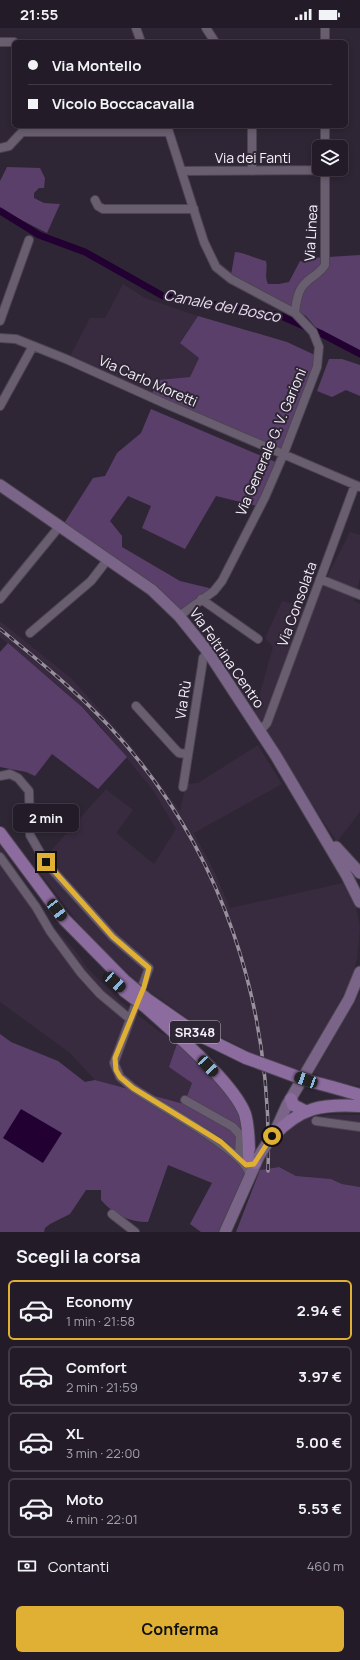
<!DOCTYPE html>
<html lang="it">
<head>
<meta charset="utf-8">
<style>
  :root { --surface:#231c28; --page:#2f2934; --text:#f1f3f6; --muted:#a3a1a8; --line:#403a45; --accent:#e0b034 }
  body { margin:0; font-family:Manrope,sans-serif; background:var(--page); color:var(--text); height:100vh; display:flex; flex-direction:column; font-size:15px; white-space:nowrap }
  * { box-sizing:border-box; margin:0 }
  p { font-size:13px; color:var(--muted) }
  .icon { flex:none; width:22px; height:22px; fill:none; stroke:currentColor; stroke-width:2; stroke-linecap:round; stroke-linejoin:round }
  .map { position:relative; height:1204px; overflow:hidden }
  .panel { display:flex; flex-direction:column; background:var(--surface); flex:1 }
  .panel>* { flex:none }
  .guide { position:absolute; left:12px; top:12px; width:336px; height:88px; border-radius:6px; box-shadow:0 2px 6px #0003,0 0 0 1px var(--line); display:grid; align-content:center; height:88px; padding:0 16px; background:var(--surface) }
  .tools { position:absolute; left:312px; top:112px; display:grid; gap:8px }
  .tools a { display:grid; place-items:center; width:36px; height:36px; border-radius:6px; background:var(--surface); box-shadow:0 2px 6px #0003,0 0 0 1px var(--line); font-size:20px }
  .end { position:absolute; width:18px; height:18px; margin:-9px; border:5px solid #e0b034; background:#111; box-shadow:0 0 0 2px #111 }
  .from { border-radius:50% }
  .bubble { position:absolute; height:28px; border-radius:6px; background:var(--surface); box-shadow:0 2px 6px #0003,0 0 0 1px var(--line); font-size:13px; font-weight:700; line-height:28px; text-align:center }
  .car { position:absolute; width:12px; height:24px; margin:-12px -6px; border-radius:5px; box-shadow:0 0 3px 1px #0007; background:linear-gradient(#222 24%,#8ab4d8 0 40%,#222 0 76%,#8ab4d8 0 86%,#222 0) }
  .guide b { display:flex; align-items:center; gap:14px; height:38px; font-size:15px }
  .guide b+b { border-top:1px solid var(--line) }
  .guide i { width:10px; height:10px; background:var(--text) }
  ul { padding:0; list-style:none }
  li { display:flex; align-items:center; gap:12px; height:60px; margin:0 8px 6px; padding:0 8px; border:2px solid var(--line); border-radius:6px }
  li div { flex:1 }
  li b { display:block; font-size:15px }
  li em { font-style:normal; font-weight:700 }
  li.selected { border-color:var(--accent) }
  li>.icon { width:36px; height:36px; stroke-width:1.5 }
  h2 { padding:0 16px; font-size:18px; line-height:48px }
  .pay { display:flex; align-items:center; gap:10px; height:44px; padding:0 16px; font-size:15px }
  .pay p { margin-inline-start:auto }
  .cta { display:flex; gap:8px; margin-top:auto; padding:8px 16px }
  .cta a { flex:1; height:46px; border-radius:6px; background:var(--accent); color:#111; font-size:16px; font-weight:700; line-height:46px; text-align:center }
  .status { display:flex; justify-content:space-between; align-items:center; height:28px; padding:0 20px; background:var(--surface); direction:ltr }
  .status svg { height:11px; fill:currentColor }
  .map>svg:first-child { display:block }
</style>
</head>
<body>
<div class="status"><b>21:55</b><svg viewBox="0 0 49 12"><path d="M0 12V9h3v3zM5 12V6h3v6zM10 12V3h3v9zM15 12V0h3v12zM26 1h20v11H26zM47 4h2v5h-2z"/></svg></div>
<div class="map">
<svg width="360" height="1204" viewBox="0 0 360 1204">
  <rect width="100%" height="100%" fill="#2f2635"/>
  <!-- built -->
  <path fill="#382a3f" d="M 123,256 L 145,270 L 198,288 L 180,314 L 199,330 L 190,349 L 158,352 L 151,368 L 68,332 L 90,290 L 105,290 Z
    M 350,504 L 360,507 L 360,550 L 354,573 L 360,576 L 360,784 L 337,814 L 266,708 L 254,686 L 273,619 L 265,610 L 282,573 L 311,580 Z
    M 0,593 L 72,651 L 129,715 L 180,783 L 186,756 L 198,755 L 258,717 L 282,756 L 194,805 L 215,845 L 230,880 L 343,855 L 356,879 L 360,900 L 357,931 L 351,953 L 300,1045 L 255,1027 L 193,994 L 143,959 L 91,910 L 75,891 L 34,837 L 47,827 L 106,761 L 133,782 L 116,805 L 154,836 L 176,801 L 153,762 L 97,694 L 63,662 L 0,609 Z
    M 0,817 L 36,874 L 54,899 L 78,926 L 87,940 L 119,972 L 161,1005 L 178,1013 L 192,1055 L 184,1076 L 95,1052 L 70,1025 L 0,974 Z
    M 360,965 L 360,1058 L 341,1055 L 313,1046 Z
    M 327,1087 L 360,1087 L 360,1159 L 342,1156 L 331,1151 L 296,1148 L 279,1139 L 260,1142 L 280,1106 L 301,1092 Z"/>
  <!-- green -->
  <path fill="#5b3f6b" d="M 7,139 L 40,140 L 45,150 L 44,160 L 39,160 L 34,165 L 34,170 L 44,175 L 60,176 L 47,205 L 0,181 L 0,153 Z
    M 235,224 C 247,225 255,231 266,233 C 268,241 264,248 268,256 L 279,256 L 289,254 L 300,233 L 305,234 L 312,230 L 360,227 L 360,326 L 352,323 L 344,315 L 318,302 L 306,288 L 231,247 Z
    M 198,288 L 287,314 L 317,328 L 282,423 L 151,368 L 158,352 L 190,349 L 199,330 L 180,315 Z
    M 329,331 L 342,331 L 360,337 L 360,368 L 346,362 L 332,369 L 317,363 Z
    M 151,381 L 278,435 L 257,478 L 216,468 L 185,521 L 142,500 L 151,478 L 128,468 L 110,493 L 122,508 L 122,519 L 180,553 L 213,561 L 178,583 L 63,497 L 93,450 L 105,448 L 117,425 L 141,405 Z
    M 8,615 L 82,679 L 127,729 L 98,761 L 52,726 L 35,748 L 26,744 L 0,739 L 0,624 Z
    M 0,1006 L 11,1014 L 58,1033 L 85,1054 L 95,1052 L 184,1076 L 192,1055 L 169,1039 L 178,1013 L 189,1020 L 234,1074 L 240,1091 L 244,1107 L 244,1146 L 223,1204 L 201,1204 L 190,1196 L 212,1155 L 168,1137 L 148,1194 C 129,1194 114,1187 101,1172 L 101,1162 L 86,1162 L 70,1186 L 50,1196 L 45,1200 L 44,1204 L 0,1204 Z
    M 279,1139 L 296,1148 L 331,1151 L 342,1156 L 360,1159 L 360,1204 L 236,1204 L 260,1142 Z"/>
  <!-- water -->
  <path fill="#220032" d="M 21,1081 L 62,1105 L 43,1135 L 3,1110 Z"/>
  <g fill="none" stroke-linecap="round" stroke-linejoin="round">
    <!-- canal -->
    <path stroke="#220032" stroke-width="7" d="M 0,183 L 39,207 L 85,224 L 163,268 L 281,288 L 322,306 L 360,326"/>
    <!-- street casing -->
    <g stroke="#4d4452" stroke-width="10">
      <path id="street" d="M 136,0 L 141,14
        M 206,0 L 215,14
        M 325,0 L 325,14
        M 0,14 L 14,14
        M 167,98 L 204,214 L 216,239 L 231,251 L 295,285 L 313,304 L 319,319 L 317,339 L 284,425 L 265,469 L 222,553 L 214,563 L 179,588
        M 325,98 L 325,119
        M 0,120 L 9,118 L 22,104 L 169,104
        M 182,143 L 325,142
        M 252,143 L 252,98
        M 95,172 L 98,178 L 103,181 L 194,181
        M 295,285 C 296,276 297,266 302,259 C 308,250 319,247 325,237 L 325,141
        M 0,293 L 29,212
        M 0,310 L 16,311 L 66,331 L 166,376 L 360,459
        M 0,378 L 33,318
        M 320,551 L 360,567
        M 0,571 L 59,499
        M 201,571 L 258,611
        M 30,605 L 91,553 L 108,531
        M 136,678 L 175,721 L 179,725 L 187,726
        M 260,703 L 267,695 L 355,457
        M 0,748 L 10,746 L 18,750 L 29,763 L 30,807 L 46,835 L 113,909 L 149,940 L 114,1035 L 120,1049 L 133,1060 C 156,1076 243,1122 249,1145
        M 183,759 L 202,638 L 203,630 L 208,624
        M 0,829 L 36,879 L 50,903 L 81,945 L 100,966 L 130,991
        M 185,1072 L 233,1099 L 240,1107 L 239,1129
        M 316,1093 L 360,1099
        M 112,1186 L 135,1204"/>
    </g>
    <!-- secondary casing -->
    <g stroke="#4d4452" stroke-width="13">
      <path id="secondary" d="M 0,457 L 152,562 L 179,588 L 208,624 L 276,728 L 347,848 L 360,874
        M 336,819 L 360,845
        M 274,1106 L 287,1077 L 349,971 L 360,944
        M 225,1204 L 259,1128"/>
    </g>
    <!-- primary casing -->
    <g stroke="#4d4452" stroke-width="14">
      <path id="primary" d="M 0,805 L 64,891 L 124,952
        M 148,972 L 197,1006 L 246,1030
        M 147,980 C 173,1004 233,1054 245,1086 C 249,1100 249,1115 249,1129 L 255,1135
        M 332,1059 L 360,1067
        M 291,1071 L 293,1077 L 305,1083
        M 273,1108 C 301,1079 321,1076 360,1078"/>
    </g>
    <!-- street -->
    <use href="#street" stroke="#695e70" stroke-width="8"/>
    <!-- secondary -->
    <use href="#secondary" stroke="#7a6588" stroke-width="11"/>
    <!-- primary -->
    <use href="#primary" stroke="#8c6b9f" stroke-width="12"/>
    <!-- rail casing -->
    <g stroke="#98909d" stroke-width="3.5">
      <path id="rail" d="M 0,601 C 38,632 75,662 109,698 C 223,820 273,978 268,1143"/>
    </g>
    <!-- rail -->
    <use href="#rail" stroke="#2f2635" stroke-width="2" stroke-dasharray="6" stroke-linecap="butt"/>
    <!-- secondary-bridge casing -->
    <g stroke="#4d4452" stroke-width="13" stroke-linecap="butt">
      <path id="secondary-bridge" d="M 259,1128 L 270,1111"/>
    </g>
    <!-- primary-bridge casing -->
    <g stroke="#4d4452" stroke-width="14" stroke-linecap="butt">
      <path id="primary-bridge" d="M 124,952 L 148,972
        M 123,962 L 147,980
        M 246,1030 L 306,1052 L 332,1059"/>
    </g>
    <!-- secondary-bridge -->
    <use href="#secondary-bridge" stroke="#7a6588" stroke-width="11"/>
    <!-- primary-bridge -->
    <use href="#primary-bridge" stroke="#8c6b9f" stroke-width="12"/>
  </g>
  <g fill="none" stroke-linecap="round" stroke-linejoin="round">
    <!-- route -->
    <path stroke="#e0b034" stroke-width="5" d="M 46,834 L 113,909 L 149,940 L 144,959 L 115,1030 L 116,1042 L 120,1049 L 133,1060 L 221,1114 L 246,1137 L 254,1136 L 272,1108"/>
  </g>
  <g text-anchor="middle" stroke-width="4" stroke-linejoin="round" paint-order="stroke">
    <!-- shield labels -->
    <rect fill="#2f2635" stroke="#bab3bf" stroke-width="1" x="170" y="993" width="50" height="22" rx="3"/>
    <g font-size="13" font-weight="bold" fill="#f6f0fa">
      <text x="195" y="1009">SR348</text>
    </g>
    <!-- street labels -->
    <g font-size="14" fill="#f6f0fa" stroke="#2f2635">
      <text x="253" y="135">Via dei Fanti</text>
      <text transform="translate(311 205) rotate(-87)" y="5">Via Linea</text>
      <text transform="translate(148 353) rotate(24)" y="5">Via Carlo Moretti</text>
      <text transform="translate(271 414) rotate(-67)" y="5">Via Generale G. V. Garioni</text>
      <text transform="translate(297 576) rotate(-70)" y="5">Via Consolata</text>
      <text transform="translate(227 630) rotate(55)" y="5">Via Feltrina Centro</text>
      <text transform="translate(183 672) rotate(-81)" y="5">Via Rù</text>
    </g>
    <!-- water labels -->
    <g font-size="15" font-style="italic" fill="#e9ddf1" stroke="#2f2635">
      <text transform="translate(222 278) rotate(11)" y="5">Canale del Bosco</text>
    </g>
  </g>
</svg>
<div class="tools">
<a><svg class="icon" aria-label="layers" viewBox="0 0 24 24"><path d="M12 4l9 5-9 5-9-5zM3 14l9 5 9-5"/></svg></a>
</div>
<i class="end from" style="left:272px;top:1108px"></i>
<i class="end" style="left:46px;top:834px"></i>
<div class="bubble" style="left:13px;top:776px;width:66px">2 min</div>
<i class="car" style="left:57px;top:882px;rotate:143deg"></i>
<i class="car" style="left:115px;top:954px;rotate:132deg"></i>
<i class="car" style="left:208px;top:1038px;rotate:137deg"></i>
<i class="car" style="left:306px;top:1052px;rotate:290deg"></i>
<div class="guide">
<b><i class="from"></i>Via Montello</b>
<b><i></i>Vicolo Boccacavalla</b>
</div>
</div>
<section class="panel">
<h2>Scegli la corsa</h2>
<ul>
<li class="selected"><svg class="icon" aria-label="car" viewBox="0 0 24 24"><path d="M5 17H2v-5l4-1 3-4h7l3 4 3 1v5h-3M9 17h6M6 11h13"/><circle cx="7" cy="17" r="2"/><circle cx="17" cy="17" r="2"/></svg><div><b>Economy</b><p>1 min · 21:58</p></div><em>2.94 €</em></li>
<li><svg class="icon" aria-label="car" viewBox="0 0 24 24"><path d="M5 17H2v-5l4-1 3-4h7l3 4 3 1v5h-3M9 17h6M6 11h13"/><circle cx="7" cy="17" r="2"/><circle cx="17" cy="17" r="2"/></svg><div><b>Comfort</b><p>2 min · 21:59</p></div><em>3.97 €</em></li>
<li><svg class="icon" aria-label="car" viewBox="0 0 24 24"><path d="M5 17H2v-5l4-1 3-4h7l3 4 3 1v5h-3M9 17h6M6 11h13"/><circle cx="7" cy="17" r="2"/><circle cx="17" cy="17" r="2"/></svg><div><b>XL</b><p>3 min · 22:00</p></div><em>5.00 €</em></li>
<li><svg class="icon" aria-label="car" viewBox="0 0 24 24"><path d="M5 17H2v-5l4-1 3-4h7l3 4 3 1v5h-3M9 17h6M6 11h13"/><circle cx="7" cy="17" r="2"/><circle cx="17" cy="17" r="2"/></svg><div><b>Moto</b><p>4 min · 22:01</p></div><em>5.53 €</em></li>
</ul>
<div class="pay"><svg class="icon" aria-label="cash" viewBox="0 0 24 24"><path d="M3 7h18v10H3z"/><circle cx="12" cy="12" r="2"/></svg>Contanti<p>460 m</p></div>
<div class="cta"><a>Conferma</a></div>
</section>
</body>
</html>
